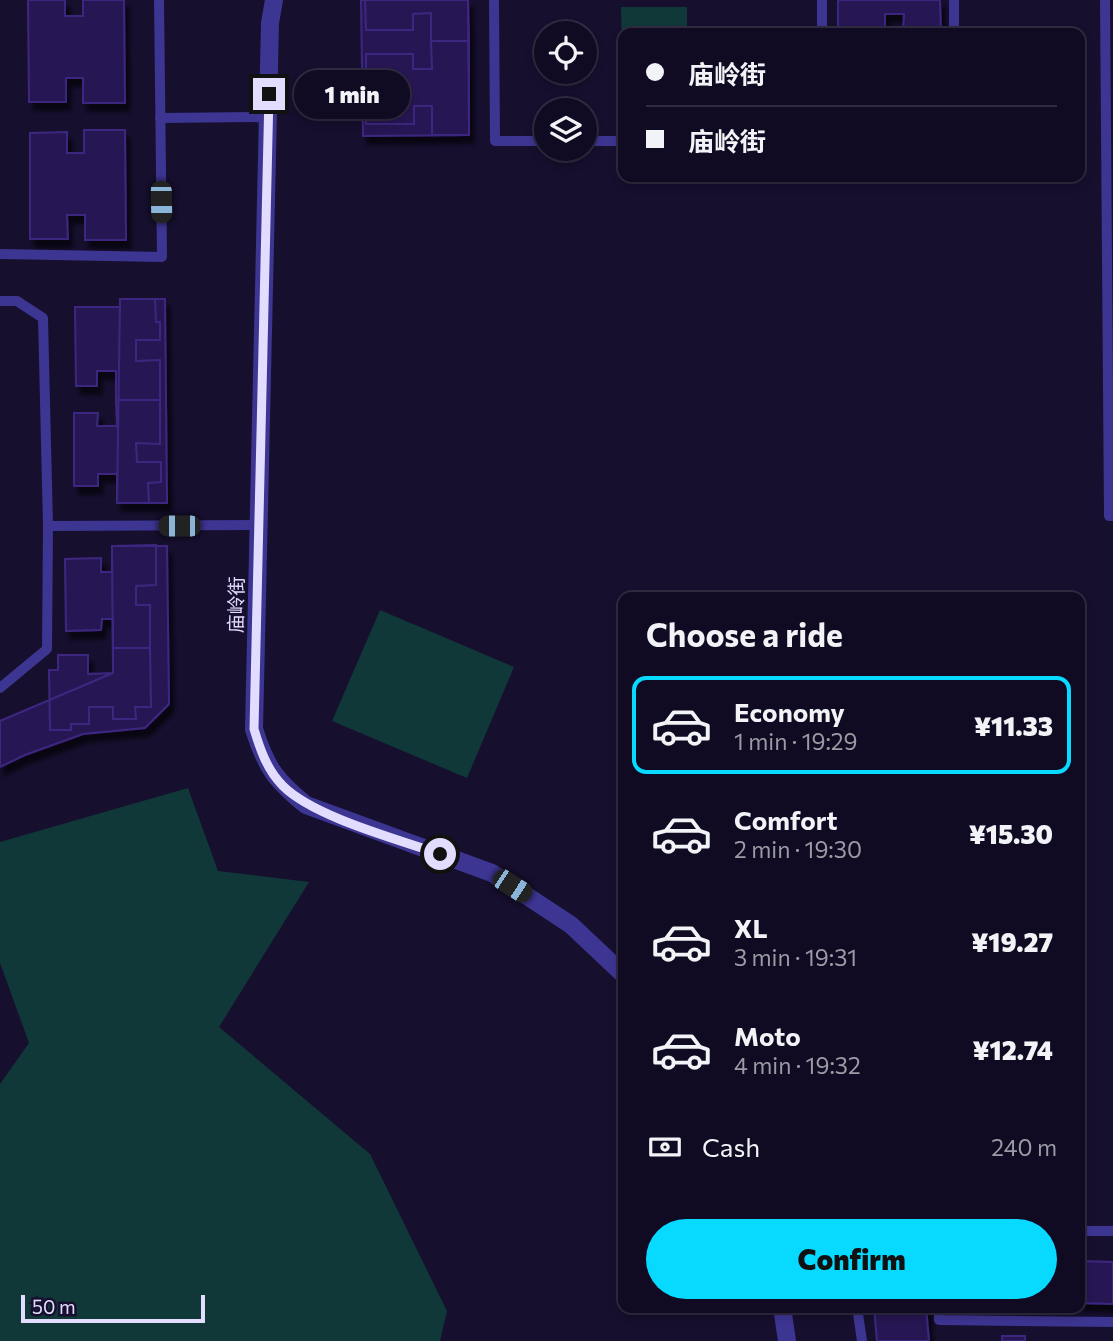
<!DOCTYPE html>
<html lang="en">
<head>
<meta charset="utf-8">
<style>
  :root { --surface:#100b22; --page:#1e192f; --text:#f1f3f6; --muted:#9c9ba5; --line:#302b40; --accent:#08d9ff }
  body { margin:0; font-family:Commissioner,"Noto Sans SC",sans-serif; background:var(--page); color:var(--text); height:100vh; display:flex; flex-direction:column; font-size:26px; white-space:nowrap }
  * { box-sizing:border-box; margin:0 }
  p { font-size:23px; color:var(--muted) }
  .icon { flex:none; width:38px; height:38px; fill:none; stroke:currentColor; stroke-width:2; stroke-linecap:round; stroke-linejoin:round }
  .map { position:relative; flex:1; overflow:hidden }
  .panel { position:absolute; left:618px; top:592px; width:467px; height:721px; display:flex; flex-direction:column; background:var(--surface); border-radius:14px; box-shadow:0 4px 10px #0003,0 0 0 2px var(--line) }
  .panel>* { flex:none }
  .top-card { position:absolute; left:618px; top:28px; width:467px; height:154px; border-radius:14px; box-shadow:0 4px 10px #0003,0 0 0 2px var(--line); display:grid; align-content:center; height:154px; padding:0 28px; background:var(--surface) }
  .tools { position:absolute; left:534px; top:21px; display:grid; gap:14px }
  .tools a { display:grid; place-items:center; width:63px; height:63px; border-radius:50%; background:var(--surface); box-shadow:0 4px 10px #0003,0 0 0 2px var(--line); font-size:35px }
  .scale { position:absolute; left:21px; bottom:18px; width:184px; box-sizing:border-box; padding-left:7px; border:4px solid #e2dcff; border-top:0; font-size:19px; line-height:24px; white-space:nowrap; color:#e2dcff; -webkit-text-stroke:5px #160f2e; paint-order:stroke }
  .end { position:absolute; width:32px; height:32px; margin:-16px; border:9px solid #e2dcff; background:#111; box-shadow:0 0 0 4px #111 }
  .from { border-radius:50% }
  .bubble { position:absolute; height:49px; border-radius:24px; background:var(--surface); box-shadow:0 4px 10px #0003,0 0 0 2px var(--line); font-size:23px; font-weight:800; line-height:49px; text-align:center }
  .car { position:absolute; width:21px; height:42px; margin:-21px -10px; border-radius:9px; box-shadow:0 0 5px 2px #0007; background:linear-gradient(#222 24%,#8ab4d8 0 40%,#222 0 76%,#8ab4d8 0 86%,#222 0) }
  .top-card b { display:flex; align-items:center; gap:24px; height:66px; font-size:26px }
  .top-card b+b { border-top:2px solid var(--line) }
  .top-card i { width:18px; height:18px; background:var(--text) }
  ul { padding:0; list-style:none }
  li { display:flex; align-items:center; gap:21px; height:98px; margin:0 14px 10px; padding:0 14px; border:4px solid transparent; border-radius:14px }
  li div { flex:1 }
  li b { display:block; font-size:26px }
  li em { font-style:normal; font-weight:800 }
  li.on { border-color:var(--accent) }
  li>.icon { width:63px; height:63px; stroke-width:1.5 }
  h2 { padding:0 28px; font-size:32px; line-height:84px }
  .pay { display:flex; align-items:center; gap:18px; height:77px; padding:0 28px; font-size:26px }
  .pay p { margin-inline-start:auto }
  .button { display:flex; gap:14px; margin-top:auto; padding:14px 28px }
  .button a { flex:1; height:80px; border-radius:42px; background:var(--accent); color:#111; font-size:28px; font-weight:800; line-height:80px; text-align:center }
  .map>svg:first-child { display:block }
</style>
</head>
<body>
<div class="map">
<svg width="1113" height="1341" viewBox="0 0 1113 1341">
  <defs>
    <filter id="shadow"><feDropShadow dx="4.5" dy="8" stdDeviation="2" flood-color="#0009"/></filter>
  </defs>
  <rect width="100%" height="100%" fill="#160f2e"/>
  <!-- green -->
  <path fill="#113839" d="M 621,7 L 687,7 L 687,33 L 623,33 L 623,131 Z
    M 380,610 L 514,667 L 467,778 L 332,721 Z
    M 188,788 L 218,871 L 309,882 L 219,1027 L 370,1154 L 447,1311 L 440,1341 L 0,1341 L 0,1084 L 29,1043 L 0,963 L 0,842 Z"/>
  <!-- building -->
  <path fill="#271852" stroke="#3e2880" stroke-width="2" filter="url(#shadow)" d="M 28,0 L 65,0 L 65,16 L 83,16 L 83,0 L 124,0 L 125,103 L 83,103 L 83,78 L 66,78 L 66,102 L 29,102 Z
    M 361,0 L 468,0 L 469,135 L 363,136 Z
    M 365,0 L 468,0 L 469,41 L 431,41 L 431,13 L 413,14 L 413,30 L 366,30 Z
    M 838,0 L 940,0 L 941,33 L 903,33 L 904,14 L 885,14 L 885,31 L 838,31 Z
    M 431,41 L 469,41 L 469,135 L 432,135 L 432,106 L 414,106 L 414,124 L 366,124 L 366,54 L 413,54 L 413,69 L 432,69 Z
    M 84,130 L 125,130 L 126,240 L 85,240 L 85,215 L 67,215 L 68,239 L 30,239 L 30,133 L 67,132 L 67,153 L 84,153 Z
    M 120,299 L 155,299 L 156,322 L 160,322 L 160,340 L 136,340 L 136,361 L 160,360 L 160,400 L 116,400 L 116,371 L 97,371 L 97,386 L 76,386 L 75,307 L 120,307 Z
    M 120,299 L 165,299 L 167,503 L 117,503 Z
    M 116,400 L 160,400 L 160,444 L 136,443 L 137,462 L 161,462 L 161,482 L 148,483 L 149,503 L 117,503 L 117,474 L 98,474 L 98,486 L 74,486 L 74,413 L 98,413 L 97,426 L 117,426 Z
    M 156,545 L 156,585 L 136,586 L 136,605 L 150,605 L 150,648 L 113,648 L 113,619 L 102,619 L 101,630 L 66,631 L 65,559 L 101,558 L 101,572 L 112,572 L 112,546 Z
    M 112,546 L 167,546 L 169,704 L 145,728 L 83,734 L 25,755 L 0,767 L 0,721 L 113,673 Z
    M 113,648 L 150,648 L 151,707 L 135,707 L 136,719 L 113,719 L 113,707 L 89,707 L 89,724 L 71,724 L 71,730 L 50,730 L 49,670 L 58,670 L 58,655 L 88,655 L 88,674 L 113,673 Z
    M 1080,1261 L 1113,1262 L 1113,1304 L 1080,1303 Z
    M 874,1307 L 926,1307 L 929,1341 L 877,1341 Z
    M 1002,1336 L 1025,1336 L 1025,1341 L 1002,1341 Z"/>
  <g fill="none" stroke-linecap="round" stroke-linejoin="round">
    <!-- service -->
    <path stroke="#3d3592" stroke-width="10" d="M 494,0 L 495,141 L 546,141
      M 822,0 L 822,33
      M 954,0 L 954,33
      M 1105,0 L 1109,516 L 1113,516
      M 160,118 L 268,117
      M 584,141 L 623,141
      M 0,254 L 162,257 L 159,0
      M 0,301 L 17,301 L 43,318 L 48,526 L 259,525
      M 0,688 L 47,649 L 48,526
      M 1080,1231 L 1113,1231
      M 857,1307 L 862,1341
      M 939,1307 L 939,1320 L 1113,1322"/>
    <!-- tertiary -->
    <path stroke="#3d3592" stroke-width="18" d="M 274,0 L 270,23 L 254,729 C 266,767 275,780 306,805 L 492,873 L 571,925 L 623,974
      M 782,1307 L 787,1341"/>
  </g>
  <g fill="none" stroke-linecap="round" stroke-linejoin="round">
    <!-- route -->
    <path stroke="#e2dcff" stroke-width="9" d="M 269,94 L 254,729 C 260,749 267,770 283,786 C 314,817 397,839 440,854"/>
  </g>
  <g text-anchor="middle" stroke-width="6" stroke-linejoin="round" paint-order="stroke">
    <!-- street labels -->
    <g font-size="19" fill="#e2dcff" stroke="#160f2e">
      <text transform="translate(236 605) rotate(-89)" y="7">庙岭街</text>
    </g>
  </g>
</svg>
<div class="tools">
<a><svg class="icon" aria-label="locate" viewBox="0 0 24 24"><circle cx="12" cy="12" r="6"/><path d="M12 2v4M12 18v4M2 12h4M18 12h4"/></svg></a>
<a><svg class="icon" aria-label="layers" viewBox="0 0 24 24"><path d="M12 4l9 5-9 5-9-5zM3 14l9 5 9-5"/></svg></a>
</div>
<div class="scale">50 m</div>
<i class="end from" style="left:440px;top:854px"></i>
<i class="end" style="left:269px;top:94px"></i>
<div class="bubble" style="left:294px;top:70px;width:116px">1 min</div>
<i class="car" style="left:161px;top:202px;rotate:179deg"></i>
<i class="car" style="left:179px;top:526px;rotate:270deg"></i>
<i class="car" style="left:512px;top:886px;rotate:123deg"></i>
<div class="top-card">
<b><i class="from"></i>庙岭街</b>
<b><i></i>庙岭街</b>
</div>
<section class="panel">
<h2>Choose a ride</h2>
<ul>
<li class="on"><svg class="icon" aria-label="car" viewBox="0 0 24 24"><path d="M5 17H2v-5l4-1 3-4h7l3 4 3 1v5h-3M9 17h6M6 11h13"/><circle cx="7" cy="17" r="2"/><circle cx="17" cy="17" r="2"/></svg><div><b>Economy</b><p>1 min · 19:29</p></div><em>¥11.33</em></li>
<li><svg class="icon" aria-label="car" viewBox="0 0 24 24"><path d="M5 17H2v-5l4-1 3-4h7l3 4 3 1v5h-3M9 17h6M6 11h13"/><circle cx="7" cy="17" r="2"/><circle cx="17" cy="17" r="2"/></svg><div><b>Comfort</b><p>2 min · 19:30</p></div><em>¥15.30</em></li>
<li><svg class="icon" aria-label="car" viewBox="0 0 24 24"><path d="M5 17H2v-5l4-1 3-4h7l3 4 3 1v5h-3M9 17h6M6 11h13"/><circle cx="7" cy="17" r="2"/><circle cx="17" cy="17" r="2"/></svg><div><b>XL</b><p>3 min · 19:31</p></div><em>¥19.27</em></li>
<li><svg class="icon" aria-label="car" viewBox="0 0 24 24"><path d="M5 17H2v-5l4-1 3-4h7l3 4 3 1v5h-3M9 17h6M6 11h13"/><circle cx="7" cy="17" r="2"/><circle cx="17" cy="17" r="2"/></svg><div><b>Moto</b><p>4 min · 19:32</p></div><em>¥12.74</em></li>
</ul>
<div class="pay"><svg class="icon" aria-label="cash" viewBox="0 0 24 24"><path d="M3 7h18v10H3z"/><circle cx="12" cy="12" r="2"/></svg>Cash<p>240 m</p></div>
<div class="button"><a>Confirm</a></div>
</section>
</div>
</body>
</html>
